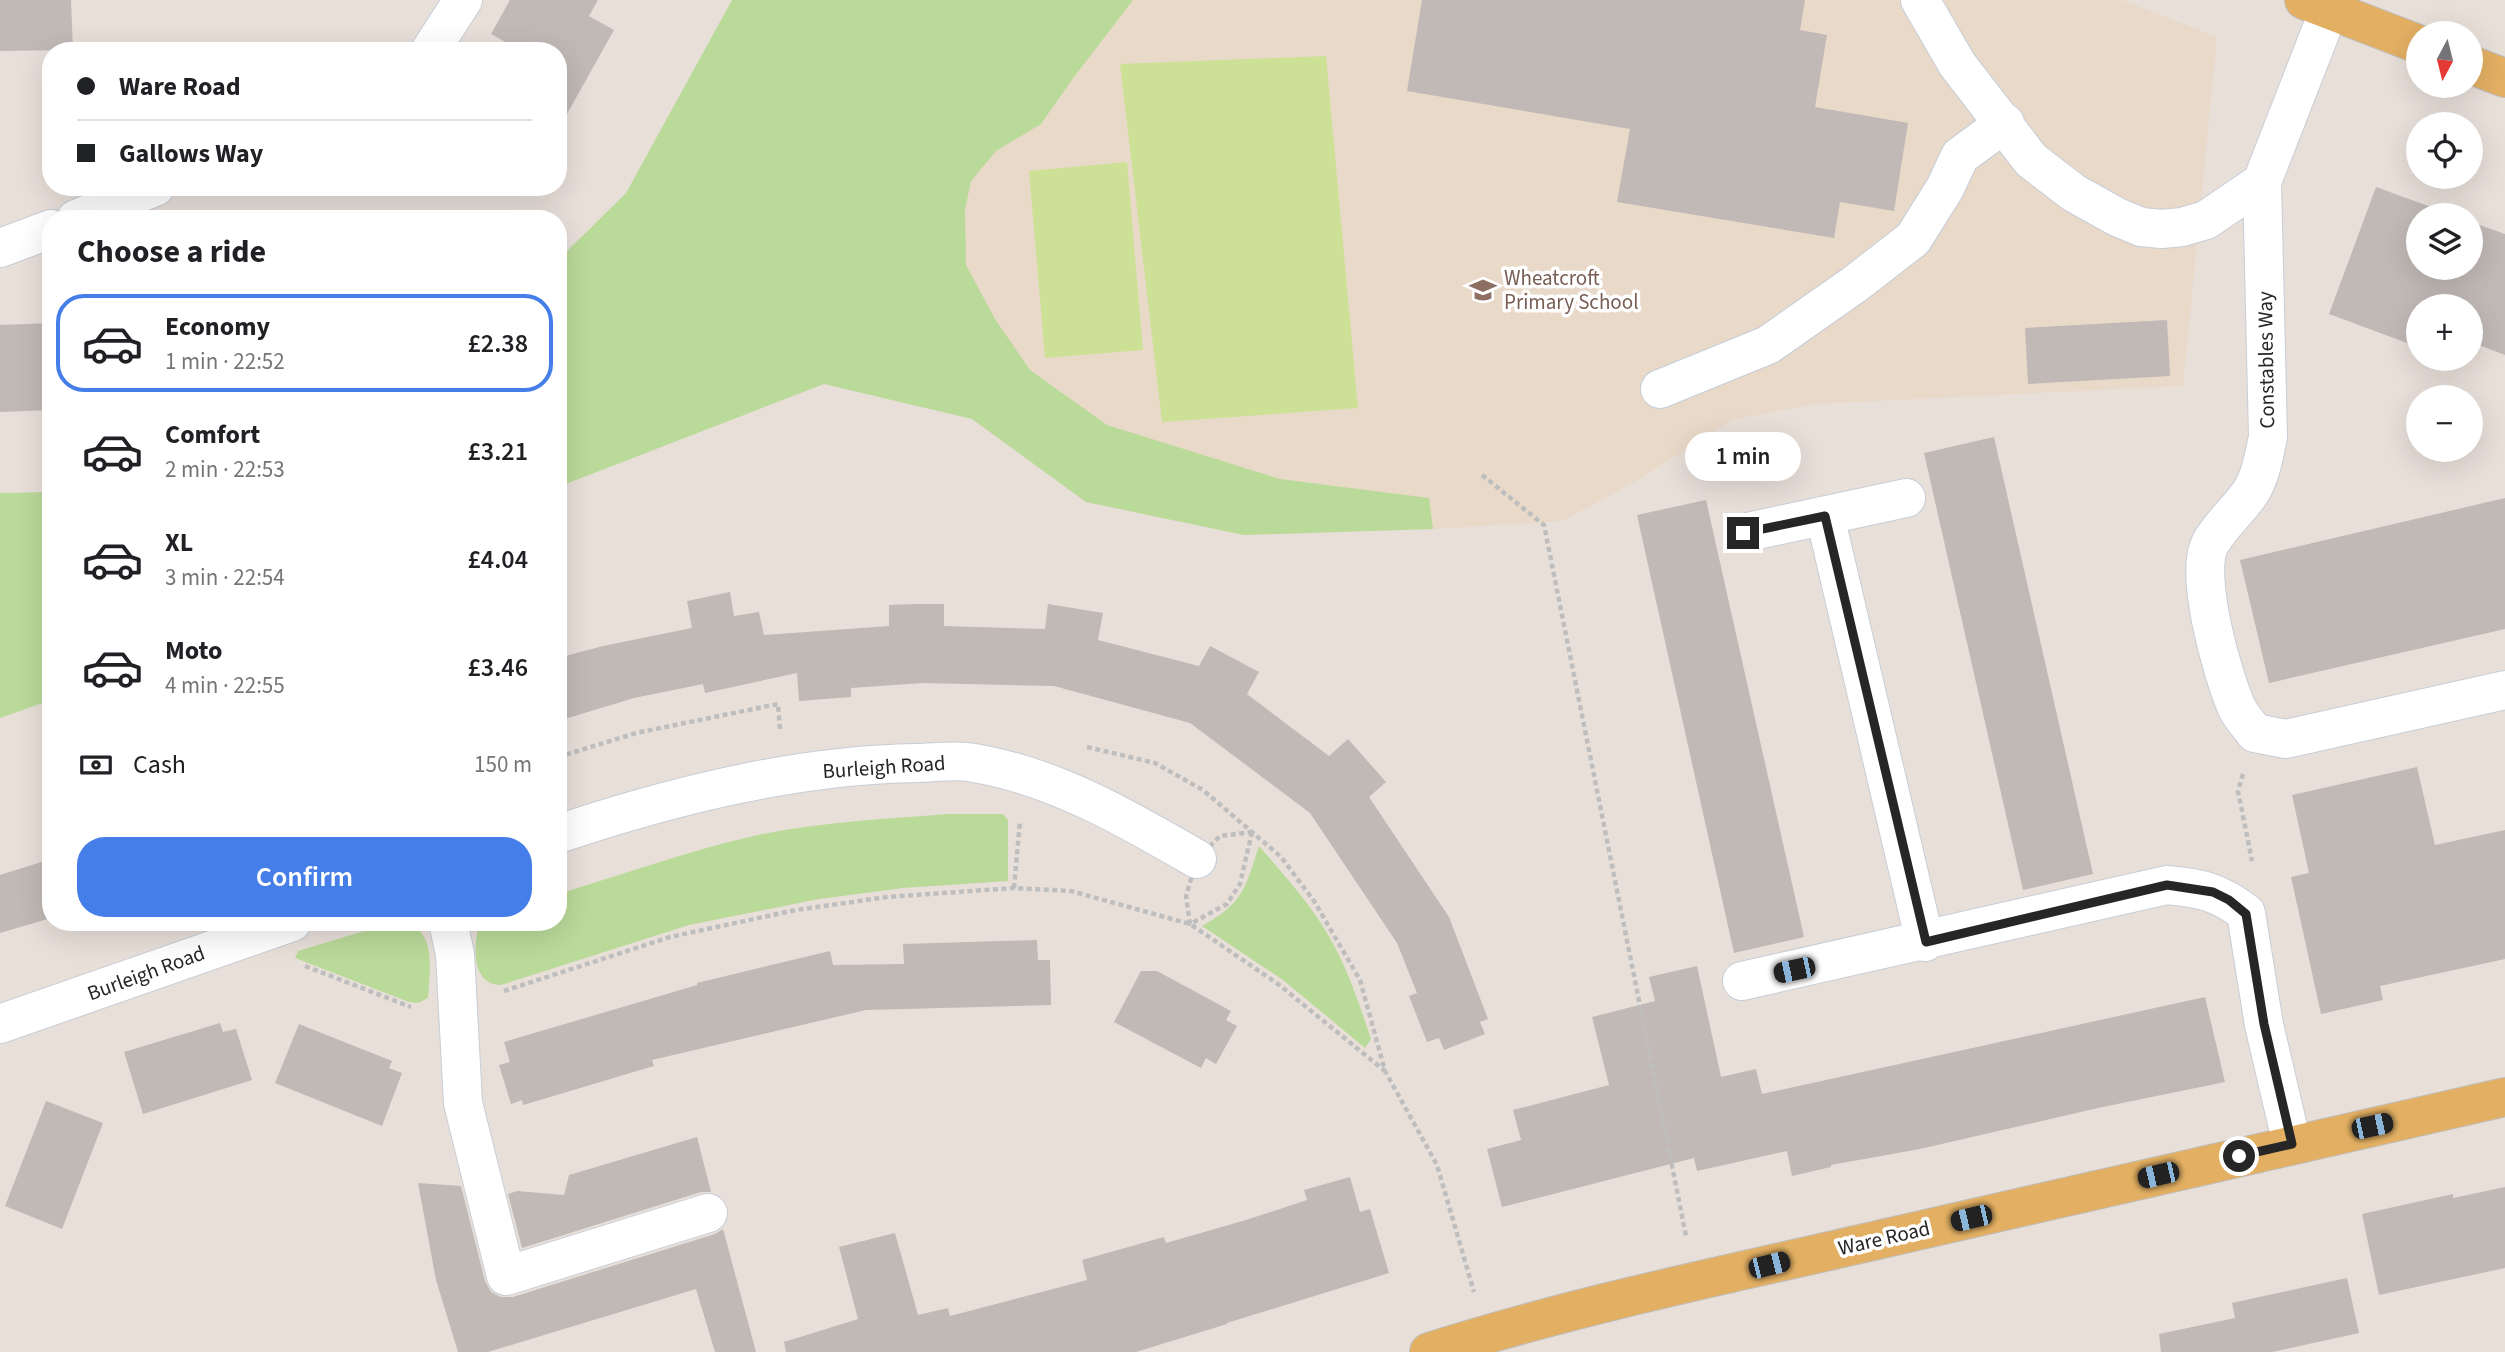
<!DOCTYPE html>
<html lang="en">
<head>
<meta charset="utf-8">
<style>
  :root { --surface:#fff; --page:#f2f2f2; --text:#202124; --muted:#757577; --line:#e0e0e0; --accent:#457ee8 }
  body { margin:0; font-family:"Source Sans 3",sans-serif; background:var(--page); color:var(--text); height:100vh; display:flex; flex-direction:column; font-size:26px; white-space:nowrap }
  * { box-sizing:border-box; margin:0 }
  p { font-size:23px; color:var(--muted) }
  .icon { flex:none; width:38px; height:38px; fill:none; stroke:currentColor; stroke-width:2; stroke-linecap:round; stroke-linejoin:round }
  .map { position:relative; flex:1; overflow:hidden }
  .drawer { position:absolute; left:42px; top:210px; width:525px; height:721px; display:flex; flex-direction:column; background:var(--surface); border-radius:28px; box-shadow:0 7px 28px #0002 }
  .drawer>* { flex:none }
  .banner { position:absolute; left:42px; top:42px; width:525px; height:154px; border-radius:28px; box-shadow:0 7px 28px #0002; display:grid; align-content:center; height:154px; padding:0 35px; background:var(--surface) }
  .needle { width:46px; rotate:187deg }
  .buttons { position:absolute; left:2406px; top:21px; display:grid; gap:14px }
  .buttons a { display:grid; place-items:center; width:77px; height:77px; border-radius:50%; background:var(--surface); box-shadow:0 7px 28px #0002; font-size:35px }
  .end { position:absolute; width:32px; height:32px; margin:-16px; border:9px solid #262626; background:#fff; box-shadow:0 0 0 4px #fff }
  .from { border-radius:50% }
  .bubble { position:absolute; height:49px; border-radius:24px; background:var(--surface); box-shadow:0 7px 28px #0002; font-size:23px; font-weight:600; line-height:49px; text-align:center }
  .car { position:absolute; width:21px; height:42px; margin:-21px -10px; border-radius:9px; box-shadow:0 0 5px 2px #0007; background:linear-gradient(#222 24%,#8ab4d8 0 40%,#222 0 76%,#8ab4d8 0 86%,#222 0) }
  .banner b { display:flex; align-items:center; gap:24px; height:66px; font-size:26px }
  .banner b+b { border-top:2px solid var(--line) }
  .banner i { width:18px; height:18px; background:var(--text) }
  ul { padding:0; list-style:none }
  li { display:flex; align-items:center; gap:21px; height:98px; margin:0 14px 10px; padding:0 21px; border:4px solid transparent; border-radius:28px }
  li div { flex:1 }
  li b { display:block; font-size:26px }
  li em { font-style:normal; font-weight:600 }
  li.selected { border-color:var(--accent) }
  li>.icon { width:63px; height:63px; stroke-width:1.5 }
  h2 { padding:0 35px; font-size:32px; line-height:84px }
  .pay { display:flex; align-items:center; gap:18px; height:77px; padding:0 35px; font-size:26px }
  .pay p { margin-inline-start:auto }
  .primary-button { display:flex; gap:14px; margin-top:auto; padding:14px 35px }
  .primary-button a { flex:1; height:80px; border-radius:28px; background:var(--accent); color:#fff; font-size:28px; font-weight:600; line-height:80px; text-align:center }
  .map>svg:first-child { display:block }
</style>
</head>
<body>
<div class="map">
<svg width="2505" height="1352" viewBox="0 0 2505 1352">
  <rect width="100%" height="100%" fill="#e8dfd9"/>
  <!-- education -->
  <path fill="#e9d9c9" d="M 732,0 L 2122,0 L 2217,37 L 2183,386 L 1814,404 L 1732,420 L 1633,483 L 1562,521 L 1433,529 L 1244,535 L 1086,502 L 972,419 Z"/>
  <!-- green -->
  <path fill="#bada99" d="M 732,0 L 1133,0 L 1074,77 L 1041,124 L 996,151 L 971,181 L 965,210 L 966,265 L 995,319 L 1030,370 L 1107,425 L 1280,479 L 1429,498 L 1433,529 L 1244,535 L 1086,502 L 972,419 L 824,384 L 558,487 L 558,260 L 626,193 Z
    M 51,492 L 51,700 L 0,718 L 0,493 Z
    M 949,814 L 1003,814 L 1008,820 L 1008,881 L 903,888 L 819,899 L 689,925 L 501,985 C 470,984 474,945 479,922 L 558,922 L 558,894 C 625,874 690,850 758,835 C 820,822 885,819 949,814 Z
    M 1259,846 C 1283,874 1308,901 1327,933 C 1347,966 1359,1003 1371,1039 L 1365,1048 L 1283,980 L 1202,926 C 1243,903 1245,889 1259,846 Z
    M 394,922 C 438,922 430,967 428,998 L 418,1003 L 409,1002 L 295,958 L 298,951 Z"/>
  <!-- pitch -->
  <path fill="#cde196" d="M 1326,56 L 1358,408 L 1162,422 L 1120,64 Z
    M 1127,162 L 1143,350 L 1045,358 L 1029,171 Z"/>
  <!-- building -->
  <path fill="#c0b9b6" d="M 0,0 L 71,0 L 73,50 L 0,51 Z
    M 510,0 L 598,0 L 589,16 L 614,30 L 558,130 L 558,51 L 521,51 L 491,34 Z
    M 1422,0 L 1805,0 L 1800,30 L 1827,35 L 1815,107 L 1908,123 L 1894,211 L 1840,202 L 1834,238 L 1617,202 L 1630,129 L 1407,91 Z
    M 2376,187 L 2453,215 L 2418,215 L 2418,268 L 2471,268 L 2471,222 L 2505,234 L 2505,355 L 2471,342 L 2471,306 L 2418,306 L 2418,347 L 2329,314 Z
    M 2167,320 L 2170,376 L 2028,384 L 2025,328 Z
    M 51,323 L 51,410 L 0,412 L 0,325 Z
    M 1994,437 L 2093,874 L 2023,890 L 1924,453 Z
    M 2505,498 L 2505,629 L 2269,683 L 2240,560 Z
    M 1706,500 L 1804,937 L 1734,953 L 1637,515 Z
    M 730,592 L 734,616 L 759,612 L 764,635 L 889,626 L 889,605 L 916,604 L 944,604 L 944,626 L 1045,629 L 1048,604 L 1103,613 L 1098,640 L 1199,666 L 1210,646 L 1259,672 L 1247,694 L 1329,756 L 1348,739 L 1386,782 L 1369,797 L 1449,917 L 1488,1019 L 1480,1022 L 1485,1034 L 1444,1050 L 1439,1038 L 1427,1042 L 1409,996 L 1417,993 L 1397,943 L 1310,813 L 1190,723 L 1054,686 L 923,683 L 851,688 L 851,697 L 799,701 L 797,673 L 705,693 L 703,684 L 634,698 L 558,721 L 558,658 L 603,646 L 692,628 L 687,601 Z
    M 2417,767 L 2435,845 L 2505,830 L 2505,959 L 2380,986 L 2383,1000 L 2321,1014 L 2291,877 L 2309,873 L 2292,795 Z
    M 51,859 L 51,918 L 0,933 L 0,875 Z
    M 1037,940 L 1038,960 L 1050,960 L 1051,1005 L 866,1010 L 652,1060 L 654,1066 L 523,1105 L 522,1100 L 511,1104 L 499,1065 L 510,1062 L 504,1042 L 697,985 L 697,983 L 763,967 L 830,951 L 833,965 L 904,964 L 903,944 Z
    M 1697,966 L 1721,1077 L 1756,1069 L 1762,1094 L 2205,997 L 2225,1082 L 2098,1108 L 1920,1149 L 1831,1165 L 1831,1167 L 1792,1176 L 1787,1151 L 1697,1171 L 1694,1158 L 1502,1207 L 1487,1149 L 1521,1140 L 1513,1110 L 1609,1085 L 1592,1017 L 1655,1001 L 1649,977 Z
    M 1141,971 L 1157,971 L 1231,1011 L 1226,1020 L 1237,1026 L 1216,1064 L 1206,1058 L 1201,1068 L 1114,1022 Z
    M 220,1023 L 223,1032 L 236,1029 L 252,1080 L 143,1114 L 124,1052 Z
    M 299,1024 L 392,1061 L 389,1068 L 402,1073 L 382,1126 L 275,1083 Z
    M 46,1101 L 103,1123 L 62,1229 L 5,1206 Z
    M 697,1137 L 711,1192 L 701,1192 L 522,1248 L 508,1194 L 517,1191 L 564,1195 L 569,1175 Z
    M 1350,1177 L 1360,1212 L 1370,1209 L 1389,1273 L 1227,1323 L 1227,1324 L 1136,1352 L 786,1352 L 784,1342 L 858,1319 L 839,1247 L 895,1233 L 918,1315 L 948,1308 L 950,1316 L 1087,1280 L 1082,1260 L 1164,1237 L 1166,1243 L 1246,1220 L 1307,1200 L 1304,1190 Z
    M 418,1183 L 461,1186 L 485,1281 L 491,1292 L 501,1297 L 513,1297 L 715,1234 L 723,1229 L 756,1352 L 715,1352 L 696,1289 L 488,1352 L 458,1352 L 436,1280 Z
    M 2505,1187 L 2505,1268 L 2379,1295 L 2362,1214 L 2453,1194 L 2453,1198 Z
    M 2347,1278 L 2359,1333 L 2272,1352 L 2161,1352 L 2159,1334 L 2235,1318 L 2232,1303 Z"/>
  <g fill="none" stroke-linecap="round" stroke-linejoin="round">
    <!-- minor casing -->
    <g stroke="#c7cdd7" stroke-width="40">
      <path id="minor" d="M 1920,0 L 1957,64 L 2031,160 L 2074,193 L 2117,217 L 2141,227 L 2162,229 L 2182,227 L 2206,220 L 2262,182
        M 2329,10 L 2262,182 L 2268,437 C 2264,455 2261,477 2250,493 C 2238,511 2220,525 2210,544 C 2194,575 2222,673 2236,706 C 2240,716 2249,725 2255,733 L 2286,739 L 2505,690
        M 430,51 L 463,0
        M 76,219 L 155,187
        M 0,248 L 51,229
        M 1660,389 L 1768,345 L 1855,284 L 1913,239 L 1945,188 L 1960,156 L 2005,123
        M 1825,516 L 1925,942
        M 1743,533 L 1906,498
        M 558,834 C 672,796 795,765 916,763 C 934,763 956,759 974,763 C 1054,776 1128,819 1197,859
        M 448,922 L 455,954 L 463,1103 L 506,1276 L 708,1213
        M 1742,981 L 2167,885 C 2201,888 2219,892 2246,913 L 2264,1025 L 2292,1144
        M 0,1024 L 292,922"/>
    </g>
    <!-- major casing -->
    <g stroke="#bebebe" stroke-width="40">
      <path id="major" d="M 2304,0 L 2418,44
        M 2471,65 L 2505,78
        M 1429,1352 C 1570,1307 1716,1277 1860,1244 C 2075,1194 2290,1144 2505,1097"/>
    </g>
    <!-- path -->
    <path stroke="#bebebe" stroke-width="4.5" stroke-dasharray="5 3.5" stroke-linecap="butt" d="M 1482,475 L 1544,525 L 1686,1236
      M 1087,747 L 1155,763 L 1203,790 L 1281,857 L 1314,901 L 1360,980 L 1385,1071 L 1437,1165 L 1474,1292
      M 558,757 L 636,733 L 778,704 L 780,730
      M 2243,774 L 2238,791 L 2252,861
      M 1252,832 L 1240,884 L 1227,904 L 1190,924 L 1186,896 L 1197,859 L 1220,836 Z
      M 1014,888 L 1020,821
      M 305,966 L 411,1007
      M 504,991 L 670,937 L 796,910 L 887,897 L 1014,888 L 1071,891 L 1190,924 L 1278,984 L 1385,1071"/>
    <!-- minor -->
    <use href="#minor" stroke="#fff" stroke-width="38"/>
    <!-- major -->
    <use href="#major" stroke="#e3b063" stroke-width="38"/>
  </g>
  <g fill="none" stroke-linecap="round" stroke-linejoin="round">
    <!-- route -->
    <path stroke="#262626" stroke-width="9" d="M 1743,533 L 1825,516 L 1926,942 L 2167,885 L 2213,892 L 2229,900 L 2246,914 L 2264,1024 L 2292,1144 L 2239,1156"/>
  </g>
  <!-- icons -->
  <defs>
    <g id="school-bare" transform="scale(2.1)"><path d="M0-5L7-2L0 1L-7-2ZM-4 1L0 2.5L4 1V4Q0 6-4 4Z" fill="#8d6e63" stroke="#fff" stroke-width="2.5" paint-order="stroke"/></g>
  </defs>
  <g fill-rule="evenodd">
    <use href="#school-bare" x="1483" y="290"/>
  </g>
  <g text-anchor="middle" stroke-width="7" stroke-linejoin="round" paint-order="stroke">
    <!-- education labels -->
    <g font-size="21" fill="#785e54" stroke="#fff" text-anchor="start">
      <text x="1504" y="285">Wheatcroft<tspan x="1504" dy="24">Primary School</tspan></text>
    </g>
    <!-- street labels -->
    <g font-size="21" fill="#262626" stroke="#fff">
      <text transform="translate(2266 360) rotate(-91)" y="7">Constables Way</text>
      <text transform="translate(884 767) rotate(-4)" y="7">Burleigh Road</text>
      <text transform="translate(146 973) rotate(-20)" y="7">Burleigh Road</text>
      <text transform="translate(1884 1238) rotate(-13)" y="7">Ware Road</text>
    </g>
  </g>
</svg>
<div class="buttons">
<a><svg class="needle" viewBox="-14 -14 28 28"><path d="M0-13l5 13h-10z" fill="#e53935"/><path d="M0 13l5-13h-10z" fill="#757577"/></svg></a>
<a><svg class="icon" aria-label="locate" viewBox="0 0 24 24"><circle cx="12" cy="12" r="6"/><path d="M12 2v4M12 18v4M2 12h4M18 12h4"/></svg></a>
<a><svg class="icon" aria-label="layers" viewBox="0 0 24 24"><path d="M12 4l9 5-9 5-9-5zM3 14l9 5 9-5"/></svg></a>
<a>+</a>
<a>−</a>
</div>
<i class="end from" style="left:2239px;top:1156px"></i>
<i class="end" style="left:1743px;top:533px"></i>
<div class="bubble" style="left:1685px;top:432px;width:116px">1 min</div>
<i class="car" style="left:1794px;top:970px;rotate:258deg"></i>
<i class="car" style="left:2372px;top:1126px;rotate:78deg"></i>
<i class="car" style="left:2158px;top:1175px;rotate:257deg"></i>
<i class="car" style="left:1971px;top:1218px;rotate:257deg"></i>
<i class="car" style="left:1769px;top:1265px;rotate:76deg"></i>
<div class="banner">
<b><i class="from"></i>Ware Road</b>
<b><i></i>Gallows Way</b>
</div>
<section class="drawer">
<h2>Choose a ride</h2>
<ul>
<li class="selected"><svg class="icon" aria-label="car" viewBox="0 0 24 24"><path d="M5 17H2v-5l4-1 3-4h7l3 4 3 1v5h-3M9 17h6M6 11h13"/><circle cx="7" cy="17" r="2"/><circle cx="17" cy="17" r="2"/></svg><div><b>Economy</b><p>1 min · 22:52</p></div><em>£2.38</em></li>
<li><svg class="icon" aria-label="car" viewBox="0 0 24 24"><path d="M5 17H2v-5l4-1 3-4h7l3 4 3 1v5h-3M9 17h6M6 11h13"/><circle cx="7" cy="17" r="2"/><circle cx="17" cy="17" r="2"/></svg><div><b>Comfort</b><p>2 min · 22:53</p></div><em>£3.21</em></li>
<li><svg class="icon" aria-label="car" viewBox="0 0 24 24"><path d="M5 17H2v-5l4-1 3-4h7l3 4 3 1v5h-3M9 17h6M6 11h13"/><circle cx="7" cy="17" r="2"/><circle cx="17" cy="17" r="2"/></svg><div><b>XL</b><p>3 min · 22:54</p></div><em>£4.04</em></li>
<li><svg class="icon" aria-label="car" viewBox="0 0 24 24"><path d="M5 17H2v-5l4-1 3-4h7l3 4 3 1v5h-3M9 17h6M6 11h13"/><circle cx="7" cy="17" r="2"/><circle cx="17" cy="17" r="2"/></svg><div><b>Moto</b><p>4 min · 22:55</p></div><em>£3.46</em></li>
</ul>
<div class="pay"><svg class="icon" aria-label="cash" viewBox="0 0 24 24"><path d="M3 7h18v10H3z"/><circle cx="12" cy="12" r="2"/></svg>Cash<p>150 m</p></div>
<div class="primary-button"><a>Confirm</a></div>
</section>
</div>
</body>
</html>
